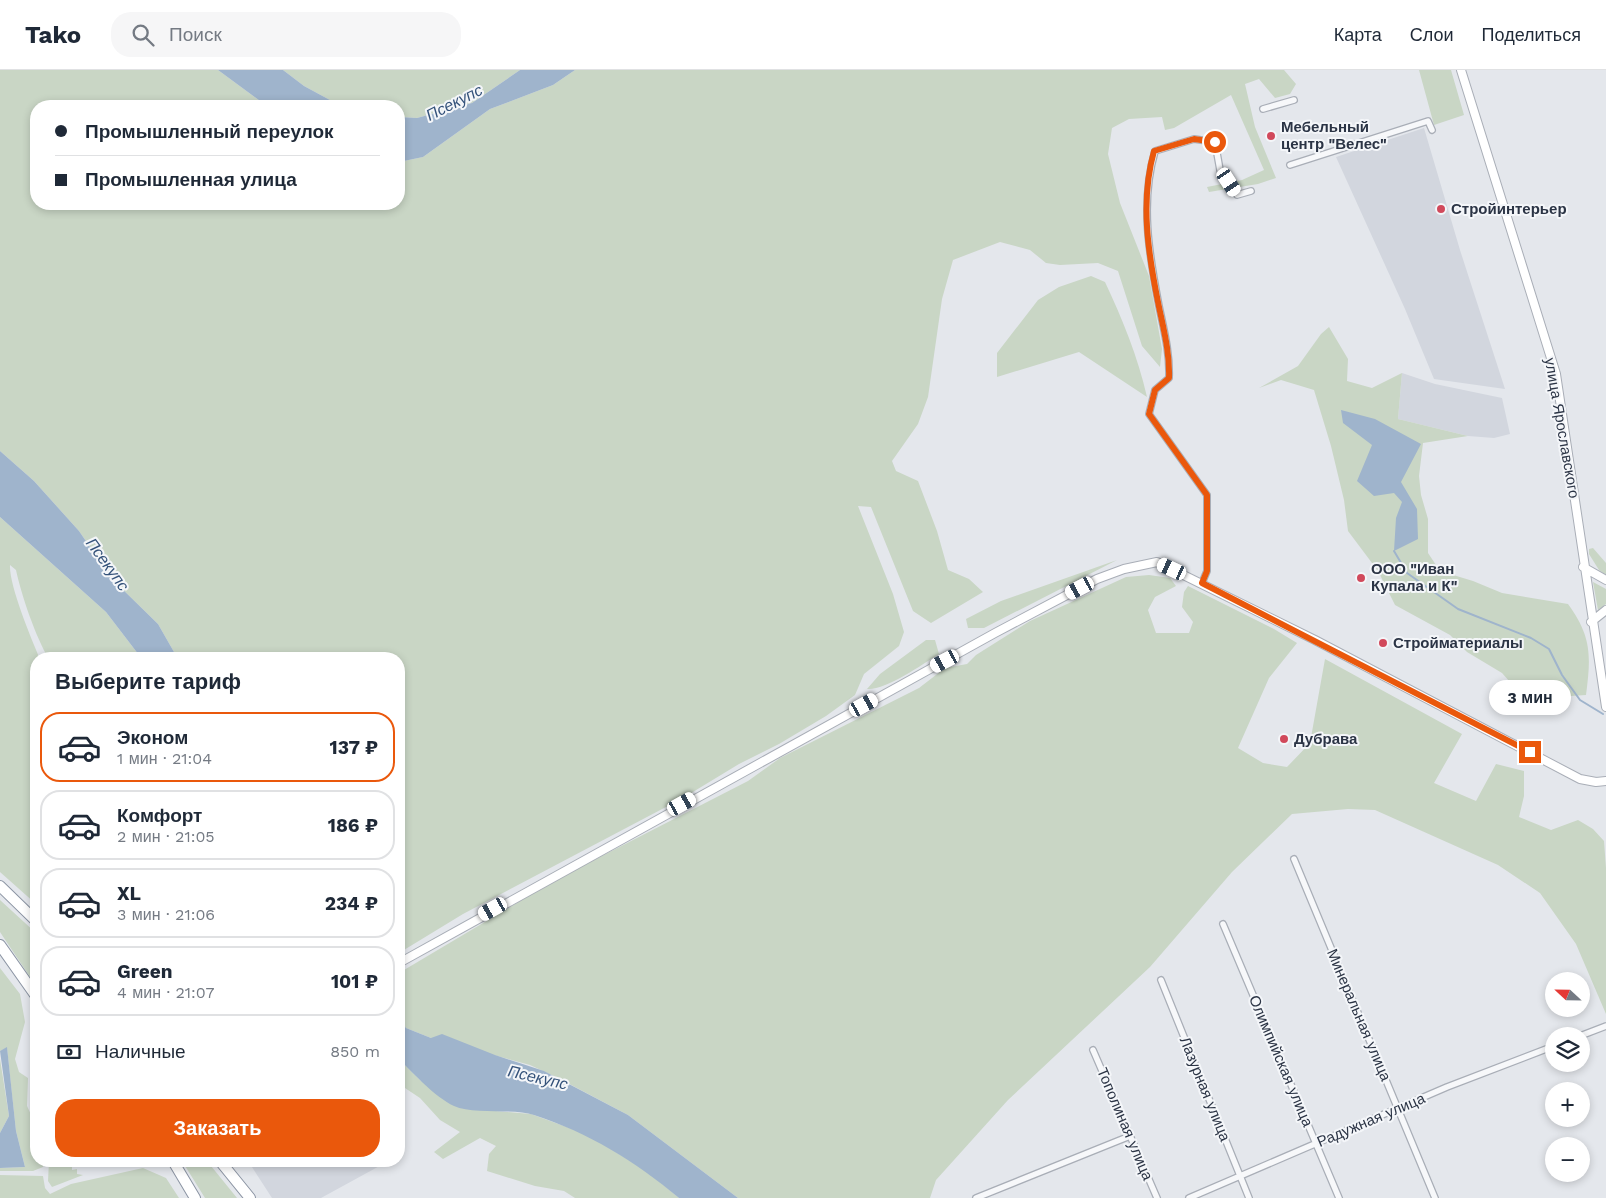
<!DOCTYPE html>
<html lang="ru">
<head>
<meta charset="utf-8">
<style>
  :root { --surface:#fff; --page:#f6f6f7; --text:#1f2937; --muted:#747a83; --line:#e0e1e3; --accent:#ea580c }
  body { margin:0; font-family:"Work Sans",sans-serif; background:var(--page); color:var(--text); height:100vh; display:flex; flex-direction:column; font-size:19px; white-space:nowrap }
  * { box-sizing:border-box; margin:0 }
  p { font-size:16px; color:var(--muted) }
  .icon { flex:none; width:28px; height:28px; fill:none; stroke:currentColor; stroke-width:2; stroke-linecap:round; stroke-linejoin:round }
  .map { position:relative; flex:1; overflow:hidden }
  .side { position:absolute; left:30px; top:582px; width:375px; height:515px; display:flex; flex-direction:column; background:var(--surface); border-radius:20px; box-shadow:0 2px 8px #0003 }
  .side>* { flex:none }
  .top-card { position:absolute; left:30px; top:30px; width:375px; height:110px; border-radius:20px; box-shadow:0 2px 8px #0003; display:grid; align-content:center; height:110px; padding:0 25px; background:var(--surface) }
  .needle { width:32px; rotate:292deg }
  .controls { position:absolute; left:1545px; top:902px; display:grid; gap:10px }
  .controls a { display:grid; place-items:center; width:45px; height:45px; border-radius:50%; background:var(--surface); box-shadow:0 2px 8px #0003; font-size:25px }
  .end { position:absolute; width:22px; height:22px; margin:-11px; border:6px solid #ea580c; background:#fff; box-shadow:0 0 0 2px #fff }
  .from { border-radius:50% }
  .bubble { position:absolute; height:35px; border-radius:18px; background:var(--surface); box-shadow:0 2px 8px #0003; font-size:16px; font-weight:700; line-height:35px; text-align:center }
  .car { position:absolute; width:15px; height:30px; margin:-15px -8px; border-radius:6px; box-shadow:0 0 4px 1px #0007; background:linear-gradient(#fff 24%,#345 0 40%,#fff 0 76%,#345 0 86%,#fff 0) }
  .top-card b { display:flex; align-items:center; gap:18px; height:48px; font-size:19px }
  .top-card b+b { border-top:1px solid var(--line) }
  .top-card i { width:12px; height:12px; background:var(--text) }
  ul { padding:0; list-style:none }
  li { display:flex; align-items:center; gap:15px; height:70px; margin:0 10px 8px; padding:0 15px; border:2px solid var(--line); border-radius:20px }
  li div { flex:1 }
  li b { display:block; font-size:19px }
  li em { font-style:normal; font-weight:700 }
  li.current { border-color:var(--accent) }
  li>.icon { width:45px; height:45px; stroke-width:1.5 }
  h2 { padding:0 25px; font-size:22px; line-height:60px }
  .pay { display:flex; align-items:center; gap:12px; height:55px; padding:0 25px; font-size:19px }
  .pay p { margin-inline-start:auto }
  .cta { display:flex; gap:10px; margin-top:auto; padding:10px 25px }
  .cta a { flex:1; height:58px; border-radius:20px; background:var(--accent); color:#fff; font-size:20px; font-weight:700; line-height:58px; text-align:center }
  header { display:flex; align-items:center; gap:30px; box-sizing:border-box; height:70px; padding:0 25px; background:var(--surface); border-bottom:1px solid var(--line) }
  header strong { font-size:24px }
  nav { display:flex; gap:28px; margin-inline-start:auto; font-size:18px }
  .search { width:350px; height:45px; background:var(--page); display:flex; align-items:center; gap:12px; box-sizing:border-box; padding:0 18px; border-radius:20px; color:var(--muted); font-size:19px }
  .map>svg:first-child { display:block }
</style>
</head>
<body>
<header>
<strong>Tako</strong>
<div class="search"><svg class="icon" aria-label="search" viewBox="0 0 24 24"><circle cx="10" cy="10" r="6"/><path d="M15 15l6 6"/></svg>Поиск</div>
<nav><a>Карта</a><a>Слои</a><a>Поделиться</a></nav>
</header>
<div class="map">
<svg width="1606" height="1128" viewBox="0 0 1606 1128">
  <rect width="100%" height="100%" fill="#e4e7ec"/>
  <!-- built -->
  <path fill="#d2d6de" d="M 1424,58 L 1460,180 L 1505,319 L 1434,309 L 1405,239 L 1336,87 Z
    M 1402,303 L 1435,314 L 1502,328 L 1510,364 L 1494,368 L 1468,366 L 1398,349 Z
    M 248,1091 L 385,1091 L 385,1093 L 321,1128 L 272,1128 Z"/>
  <!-- green -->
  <path fill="#c9d6c5" d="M 0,0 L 218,0 L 267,36 L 36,36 L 36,134 L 399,134 L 399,92 L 423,87 L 490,39 L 553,15 L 575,0 L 1284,0 L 1296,14 L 1290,24 L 1275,28 L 1259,9 L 1245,14 L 1255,57 L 1276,108 L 1258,114 L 1209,122 L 1207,117 L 1242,110 L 1264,100 L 1231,25 L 1174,58 L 1165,60 L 1162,47 L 1129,49 L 1112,58 L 1108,84 L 1120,133 L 1149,206 L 1162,279 L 1160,297 L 1142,276 L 1118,201 L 1098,193 L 1060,195 L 1046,193 L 1030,180 L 1000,172 L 953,190 L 942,229 L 928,327 L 918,354 L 892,391 L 896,401 L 918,411 L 937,461 L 948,500 L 969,509 L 983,522 L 931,553 L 913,541 L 871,437 L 858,436 L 893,524 L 904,562 L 899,576 L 864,604 L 855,625 L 826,646 L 779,674 L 739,694 L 683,728 L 463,844 L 399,883 L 399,589 L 178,589 L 158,554 L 112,509 L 79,461 L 34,411 L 0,381 Z
    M 283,0 L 520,0 L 472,33 L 417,48 L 399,47 L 399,36 L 341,36 L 304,16 Z
    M 1419,0 L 1451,0 L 1464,45 L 1434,55 Z
    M 1091,206 L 1105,212 C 1122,248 1138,287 1147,327 L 1079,282 L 997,307 L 997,283 L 1038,230 L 1059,217 Z
    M 1329,257 L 1348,289 L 1347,311 L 1372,318 L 1402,303 L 1398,349 L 1468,366 L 1423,373 L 1419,406 L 1421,425 L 1428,449 L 1428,483 L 1440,501 L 1473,511 L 1502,523 L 1568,534 C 1592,567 1591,586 1586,625 L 1525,629 L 1502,603 L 1467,582 L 1450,565 L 1395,535 L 1378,501 L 1348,461 L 1344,430 L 1331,376 L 1314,320 L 1281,310 L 1259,318 L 1298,296 L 1321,264 Z
    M 0,447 L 106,542 L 142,589 L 49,589 C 36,568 21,524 16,500 L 10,495 C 9,515 31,568 40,589 L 36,589 L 36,834 L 0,802 Z
    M 1593,478 L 1606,493 L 1606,505 L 1599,500 L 1589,484 L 1589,479 Z
    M 1117,490 L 984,558 L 968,558 L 966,549 L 1001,531 Z
    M 1149,505 L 1170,508 L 1176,516 L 1155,527 L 1148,540 L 1156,563 L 1189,563 L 1193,552 L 1182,537 L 1184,522 L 1188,516 L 1274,559 L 1297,573 L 1269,608 L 1238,678 L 1263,693 L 1287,697 L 1310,673 L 1325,589 L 1462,664 L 1434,713 L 1476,731 L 1496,694 L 1524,701 L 1524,726 L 1519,747 L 1551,760 L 1578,750 L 1593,759 L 1604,771 L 1606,798 L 1606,944 L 1576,874 L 1540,823 L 1498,795 L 1375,740 L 1348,739 L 1292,744 L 1232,802 L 1150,897 L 1008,1030 L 936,1110 L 930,1128 L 738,1128 L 628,1045 L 558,1008 L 530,995 L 431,968 L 406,958 L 399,947 L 399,903 L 557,809 L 748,711 L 780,688 L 919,618 L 945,598 L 967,594 L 976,585 L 1030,551 L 1126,507 Z
    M 1593,512 L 1606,519 L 1606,534 L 1598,540 Z
    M 926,570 L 935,570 L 939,584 C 921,595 887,620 867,619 L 880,604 Z
    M 0,830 L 36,863 L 36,906 L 34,913 L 0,862 Z
    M 0,898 L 20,924 L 25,952 L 15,989 L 19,1002 L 28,1008 L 27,1036 L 36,1055 L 36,1091 L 44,1091 L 43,1097 L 33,1101 L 0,1101 L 0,1098 L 25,1097 L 16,1061 L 7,978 L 0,981 Z
    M 0,989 L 9,1046 L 0,1063 Z
    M 399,989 L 421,1011 L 484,1040 L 531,1044 L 586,1064 L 647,1101 L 679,1128 L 575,1128 L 564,1121 L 535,1116 L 487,1101 L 489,1084 L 496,1076 L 480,1068 L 443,1089 L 434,1082 L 460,1062 L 440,1050 L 420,1028 L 399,1014 Z
    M 49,1091 L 72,1091 L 72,1100 L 77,1099 L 77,1104 L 83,1105 L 52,1117 L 48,1111 Z
    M 182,1091 L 207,1091 L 237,1128 L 205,1128 Z
    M 143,1098 L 166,1108 L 179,1128 L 0,1128 L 0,1105 L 43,1106 L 45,1118 L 50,1124 L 71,1114 Z"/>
  <!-- water -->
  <path fill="#9fb4cc" d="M 218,0 L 283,0 L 304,16 L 341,36 L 267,36 Z
    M 520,0 L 575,0 L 553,15 L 490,39 L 423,87 L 399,92 L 399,47 L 417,48 L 472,33 Z
    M 1341,340 L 1375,349 L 1421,374 L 1401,412 L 1417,439 L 1418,469 L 1394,481 L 1396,448 L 1402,432 L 1394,423 L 1374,426 L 1357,411 L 1372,375 L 1343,353 Z
    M 0,381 L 34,411 L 79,461 L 112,509 L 158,554 L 178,589 L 142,589 L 106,542 L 0,447 Z
    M 399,947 L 406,958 L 431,968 L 442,964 L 495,985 L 544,1001 L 628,1045 L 738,1128 L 679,1128 C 635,1091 589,1063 534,1045 C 513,1038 473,1045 454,1036 C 435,1027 414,1004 399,989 Z
    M 7,977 L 16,1061 L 25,1097 L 0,1098 L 0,1063 L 9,1046 L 0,981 Z"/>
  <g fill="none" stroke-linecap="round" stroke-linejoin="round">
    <!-- stream -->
    <path stroke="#9fb4cc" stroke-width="2" d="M 1394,481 L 1407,503 L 1458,539 L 1531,568 L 1549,579 L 1562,605 L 1580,630 L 1603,644"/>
    <!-- street casing -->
    <g stroke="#a9aeb7" stroke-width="8">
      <path id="street" d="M 1263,39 L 1294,30
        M 1290,95 L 1428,51 L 1432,60
        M 1202,513 L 1207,501 L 1207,425 L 1149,344 L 1155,320 L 1169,308 C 1170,283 1164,260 1159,236 C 1149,184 1140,132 1155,81 L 1194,69 L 1215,72 L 1220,100 L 1237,125 L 1251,121
        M 1294,789 L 1435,1128
        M 1223,854 L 1339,1128
        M 1161,910 L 1249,1128
        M 1580,966 L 1606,956
        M 1093,980 L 1157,1128
        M 976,1128 L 1130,1066
        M 1189,1128 L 1447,1017 L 1554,976"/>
    </g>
    <!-- secondary casing -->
    <g stroke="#a9aeb7" stroke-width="10">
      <path id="secondary" d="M 1461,0 L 1556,304 L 1606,637
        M 1583,497 L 1606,510
        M 1591,552 L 1606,540
        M 399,893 L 995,563 L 1097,509 L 1124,499 L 1157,492 L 1315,570 L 1580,709 L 1596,712 L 1606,711"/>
    </g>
    <!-- highway casing -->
    <g stroke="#8b94a3" stroke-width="12">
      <path id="highway" d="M 0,816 L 36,851
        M 0,875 L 36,926
        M 173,1091 L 195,1128
        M 220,1091 L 250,1128"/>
    </g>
    <!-- street -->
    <use href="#street" stroke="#f7f8fa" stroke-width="5.5"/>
    <!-- secondary -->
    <use href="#secondary" stroke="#fff" stroke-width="8"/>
    <!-- highway -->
    <use href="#highway" stroke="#fff" stroke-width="10"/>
  </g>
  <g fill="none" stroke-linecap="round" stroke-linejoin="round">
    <!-- route -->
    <path stroke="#ea580c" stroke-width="6" d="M 1215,72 L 1194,69 L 1154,81 C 1140,131 1148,182 1158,232 C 1163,257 1170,282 1169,308 L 1155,320 L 1149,344 L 1207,425 L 1207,501 L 1202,513 L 1530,682"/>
  </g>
  <!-- markers -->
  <g fill="#d1495b" stroke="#f4f6f9" stroke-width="2">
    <circle cx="1271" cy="66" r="5"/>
    <circle cx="1441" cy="139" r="5"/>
    <circle cx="1361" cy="508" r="5"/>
    <circle cx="1383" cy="573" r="5"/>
    <circle cx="1284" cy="669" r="5"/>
  </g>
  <g text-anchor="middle" stroke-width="4" stroke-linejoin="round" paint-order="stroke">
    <!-- poi labels -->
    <g font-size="15" font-weight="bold" fill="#2b3445" stroke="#f4f6f9" text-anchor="start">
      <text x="1281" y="62">Мебельный<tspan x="1281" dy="17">центр "Велес"</tspan></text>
      <text x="1451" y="144">Стройинтерьер</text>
      <text x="1371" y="504">ООО "Иван<tspan x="1371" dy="17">Купала и К"</tspan></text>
      <text x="1393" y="578">Стройматериалы</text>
      <text x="1294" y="674">Дубрава</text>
    </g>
    <!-- street labels -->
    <g font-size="15" fill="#2b3445" stroke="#f4f6f9">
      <text transform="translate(1562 358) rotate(80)" y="5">улица Ярославского</text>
      <text transform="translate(1359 945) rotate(67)" y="5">Минеральная улица</text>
      <text transform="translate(1281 991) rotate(67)" y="5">Олимпийская улица</text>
      <text transform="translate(1205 1019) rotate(68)" y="5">Лазурная улица</text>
      <text transform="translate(1371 1050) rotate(-23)" y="5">Радужная улица</text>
      <text transform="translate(1125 1054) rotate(67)" y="5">Тополиная улица</text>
    </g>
    <!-- water labels -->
    <g font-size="16" font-style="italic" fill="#34527a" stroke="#f4f6f9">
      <text transform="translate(454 32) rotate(-27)" y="6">Псекупс</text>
      <text transform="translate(108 494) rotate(54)" y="6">Псекупс</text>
      <text transform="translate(538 1007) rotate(13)" y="6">Псекупс</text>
    </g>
  </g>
</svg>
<div class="controls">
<a><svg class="needle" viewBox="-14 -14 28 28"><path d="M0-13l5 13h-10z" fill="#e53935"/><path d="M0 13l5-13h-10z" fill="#747a83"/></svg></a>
<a><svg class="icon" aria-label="layers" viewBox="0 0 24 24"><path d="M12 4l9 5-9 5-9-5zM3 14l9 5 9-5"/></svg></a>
<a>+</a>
<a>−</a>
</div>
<i class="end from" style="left:1215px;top:72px"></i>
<i class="end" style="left:1530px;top:682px"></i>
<div class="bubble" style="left:1489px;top:610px;width:82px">3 мин</div>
<i class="car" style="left:1229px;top:112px;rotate:147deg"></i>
<i class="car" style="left:1172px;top:499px;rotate:295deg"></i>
<i class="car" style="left:1080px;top:518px;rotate:242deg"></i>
<i class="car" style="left:945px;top:591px;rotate:242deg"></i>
<i class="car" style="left:864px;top:635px;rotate:61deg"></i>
<i class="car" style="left:682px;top:734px;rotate:61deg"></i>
<i class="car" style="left:493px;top:839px;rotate:241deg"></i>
<div class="top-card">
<b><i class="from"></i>Промышленный переулок</b>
<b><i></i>Промышленная улица</b>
</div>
<section class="side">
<h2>Выберите тариф</h2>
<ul>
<li class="current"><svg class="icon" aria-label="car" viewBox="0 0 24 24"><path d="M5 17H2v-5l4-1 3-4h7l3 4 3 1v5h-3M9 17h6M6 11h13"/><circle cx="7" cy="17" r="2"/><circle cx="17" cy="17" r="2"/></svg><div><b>Эконом</b><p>1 мин · 21:04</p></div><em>137 ₽</em></li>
<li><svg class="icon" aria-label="car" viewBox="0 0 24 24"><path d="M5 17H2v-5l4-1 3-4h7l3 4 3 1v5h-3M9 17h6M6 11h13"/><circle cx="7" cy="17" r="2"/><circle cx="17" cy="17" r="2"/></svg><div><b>Комфорт</b><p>2 мин · 21:05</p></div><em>186 ₽</em></li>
<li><svg class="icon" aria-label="car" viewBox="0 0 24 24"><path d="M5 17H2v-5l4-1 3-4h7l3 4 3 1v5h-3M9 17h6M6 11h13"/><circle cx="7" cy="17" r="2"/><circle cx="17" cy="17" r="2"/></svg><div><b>XL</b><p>3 мин · 21:06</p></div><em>234 ₽</em></li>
<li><svg class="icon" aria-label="car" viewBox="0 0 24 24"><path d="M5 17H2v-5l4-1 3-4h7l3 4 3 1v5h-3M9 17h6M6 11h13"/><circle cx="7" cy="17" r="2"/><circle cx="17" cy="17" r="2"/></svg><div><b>Green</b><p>4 мин · 21:07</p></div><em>101 ₽</em></li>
</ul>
<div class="pay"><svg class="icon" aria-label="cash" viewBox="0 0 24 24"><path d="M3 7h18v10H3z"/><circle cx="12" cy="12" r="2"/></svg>Наличные<p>850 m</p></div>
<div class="cta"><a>Заказать</a></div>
</section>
</div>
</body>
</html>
